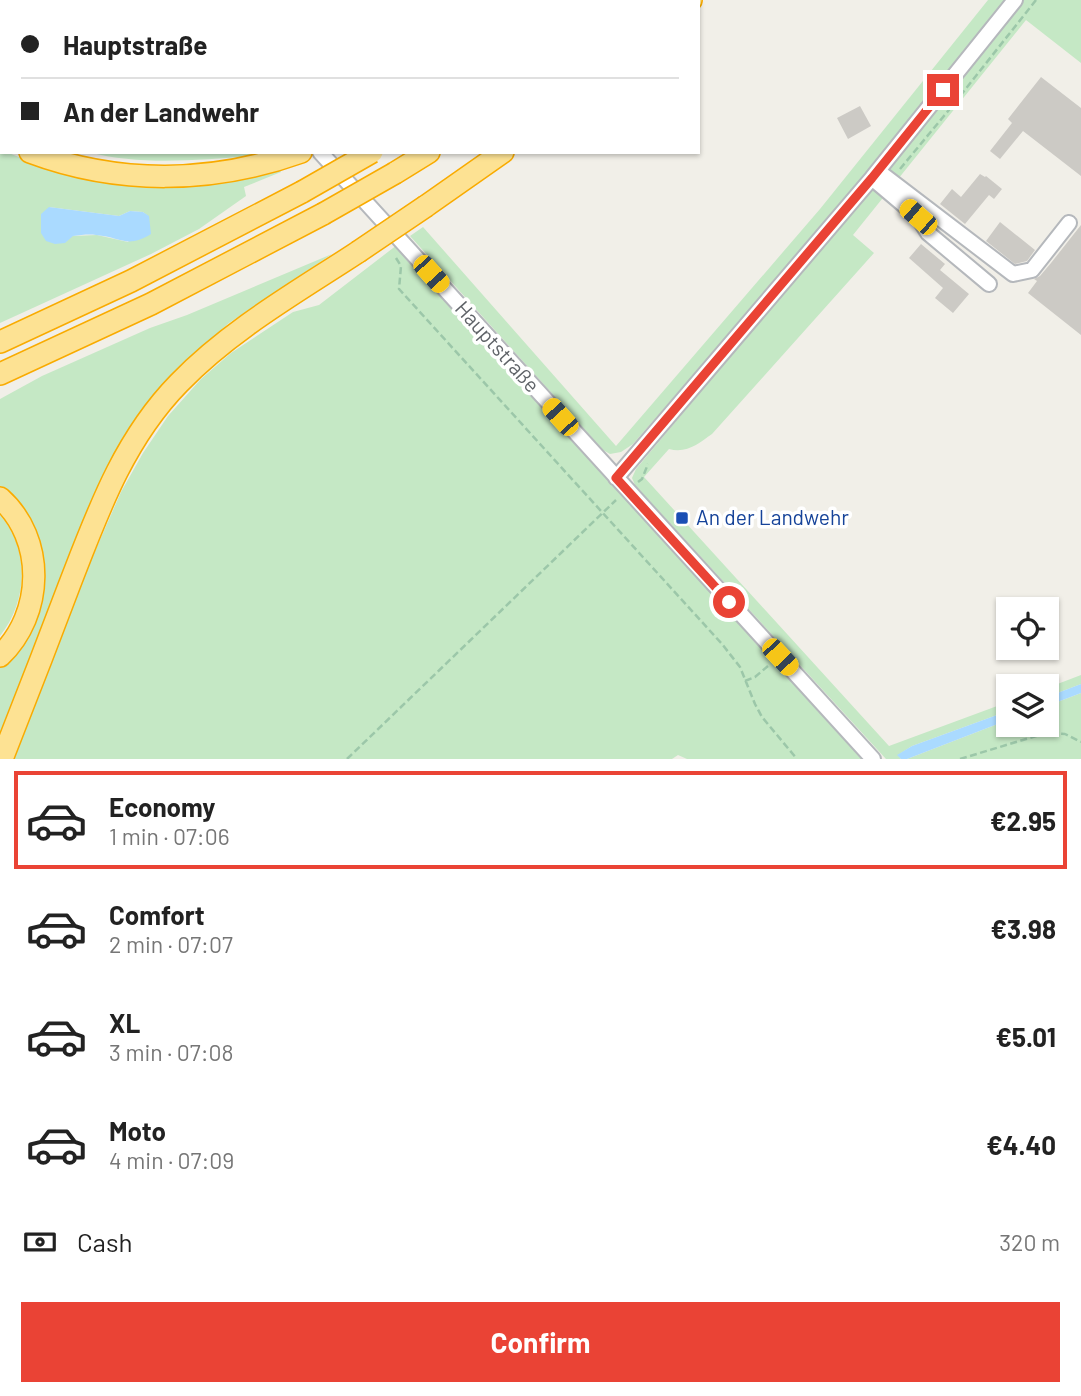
<!DOCTYPE html>
<html lang="en">
<head>
<meta charset="utf-8">
<style>
  :root { --surface:#fff; --page:#f6f6f6; --text:#222; --muted:#767676; --line:#e0e0e0; --accent:#ea4335 }
  body { margin:0; font-family:Barlow,sans-serif; background:var(--page); color:var(--text); height:100vh; display:flex; flex-direction:column; font-size:26px; white-space:nowrap }
  * { box-sizing:border-box; margin:0 }
  p { font-size:23px; color:var(--muted) }
  .icon { flex:none; width:38px; height:38px; fill:none; stroke:currentColor; stroke-width:2; stroke-linecap:round; stroke-linejoin:round }
  .map { position:relative; height:759px; overflow:hidden }
  .details { display:flex; flex-direction:column; background:var(--surface); flex:1 }
  .details>* { flex:none }
  .top-card { position:absolute; left:0px; top:0px; width:700px; height:154px; box-shadow:0 2px 5px #0004; display:grid; align-content:center; height:154px; padding:0 21px; background:var(--surface) }
  .tools { position:absolute; left:996px; top:597px; display:grid; gap:14px }
  .tools a { display:grid; place-items:center; width:63px; height:63px; border-radius:0px; background:var(--surface); box-shadow:0 2px 5px #0004; font-size:35px }
  .end { position:absolute; width:32px; height:32px; margin:-16px; border:9px solid #ea4335; background:#fff; box-shadow:0 0 0 4px #fff }
  .from { border-radius:50% }
  .car { position:absolute; width:21px; height:42px; margin:-21px -10px; border-radius:9px; box-shadow:0 0 5px 2px #0007; background:linear-gradient(#f5c518 24%,#345 0 40%,#f5c518 0 76%,#345 0 86%,#f5c518 0) }
  .top-card b { display:flex; align-items:center; gap:24px; height:66px; font-size:26px }
  .top-card b+b { border-top:2px solid var(--line) }
  .top-card i { width:18px; height:18px; background:var(--text) }
  ul { padding:12px 0 0; list-style:none }
  li { display:flex; align-items:center; gap:21px; height:98px; margin:0 14px 10px; padding:0 7px; border:4px solid transparent; border-radius:0px }
  li div { flex:1 }
  li b { display:block; font-size:26px }
  li em { font-style:normal; font-weight:700 }
  li.current { border-color:var(--accent) }
  li>.icon { width:63px; height:63px; stroke-width:1.5 }
  .pay { display:flex; align-items:center; gap:18px; height:77px; padding:0 21px; font-size:26px }
  .pay p { margin-inline-start:auto }
  .cta { display:flex; gap:14px; margin-top:auto; padding:14px 21px }
  .cta a { flex:1; height:80px; border-radius:0px; background:var(--accent); color:#fff; font-size:28px; font-weight:700; line-height:80px; text-align:center }
  .map>svg:first-child { display:block }
</style>
</head>
<body>
<div class="map">
<svg width="1081" height="759" viewBox="0 0 1081 759">
  <rect width="100%" height="100%" fill="#f1efe8"/>
  <!-- green -->
  <path fill="#c5e8c5" fill-rule="evenodd" d="M 0,0 L 217,0 L 219,2 L 2,2 L 2,122 L 0,121 Z
    M 988,0 L 1008,0 L 831,217 L 633,444 L 621,452 L 610,454 L 603,450 L 410,236 L 423,227 L 616,446 L 820,209 Z
    M 1022,0 L 1081,0 L 1081,63 L 1026,20 L 853,235 L 874,253 L 712,434 C 699,443 687,454 669,449 L 644,477 L 889,746 L 1008,702 L 1008,711 L 912,746 L 898,755 L 901,759 L 886,759 L 635,485 L 632,478 L 636,469 L 840,225 Z
    M 0,149 L 2,152 L 6,152 C 20,157 33,163 47,168 C 125,194 202,190 280,170 L 281,172 L 244,187 L 246,196 L 199,229 L 151,254 L 0,323 ZM 49,207 L 119,216 L 130,211 L 143,212 L 149,217 L 128,242 L 97,235 L 73,236 Z
    M 88,152 L 262,152 L 251,156 C 197,160 142,166 88,152 Z
    M 397,245 L 865,759 L 687,759 L 678,755 L 672,759 L 12,759 L 81,583 L 121,492 L 143,453 L 168,416 L 201,379 L 231,353 L 293,312 L 319,305 Z
    M 332,254 L 229,323 L 187,360 L 151,400 L 123,439 L 100,483 L 0,742 L 0,663 L 38,603 L 0,488 L 0,399 L 42,376 L 150,328 L 187,315 Z
    M 0,515 C 30,549 28,601 0,636 Z
    M 1081,675 L 1081,684 L 1047,697 L 1047,688 Z
    M 1081,693 L 1081,759 L 907,759 L 1008,720 L 1008,724 L 1046,724 L 1047,706 Z"/>
  <!-- water -->
  <path fill="#aadaff" d="M 49,207 L 119,216 L 130,211 L 143,212 L 149,216 L 151,234 C 127,249 121,237 96,235 C 89,234 81,235 73,236 L 65,243 L 55,244 L 46,241 L 41,233 L 41,214 Z
    M 1081,684 L 1081,693 L 1047,706 L 1047,697 Z
    M 1008,711 L 1008,720 L 907,759 L 901,759 L 897,755 L 912,746 Z"/>
  <!-- building -->
  <path fill="#cccac5" d="M 1041,77 L 1081,108 L 1081,176 L 1023,131 L 1000,159 L 990,151 L 1012,123 L 1008,119 Z
    M 860,106 L 871,126 L 848,139 L 837,118 Z
    M 980,174 L 985,177 L 986,176 L 1002,189 L 994,199 L 989,195 L 965,224 L 940,204 L 952,189 L 961,197 Z
    M 1000,222 L 1035,250 L 1027,261 L 1015,264 L 986,241 Z
    M 1081,225 L 1081,335 L 1028,293 L 1037,281 L 1034,279 L 1040,276 L 1051,263 Z
    M 921,244 L 945,264 L 940,270 L 969,294 L 953,313 L 935,298 L 943,288 L 909,258 Z"/>
  <g fill="none" stroke-linecap="round" stroke-linejoin="round">
    <!-- minor casing -->
    <g stroke="#b5b8bc" stroke-width="18">
      <path id="minor" d="M 181,0 L 182,2
        M 320,152 L 873,759
        M 878,171 L 1013,274 L 1032,270 L 1069,223
        M 873,179 L 918,217 L 928,233 L 989,284
        M 616,478 L 872,178 L 1015,0"/>
    </g>
    <!-- highway casing -->
    <g stroke="#f9ab00" stroke-width="24">
      <path id="highway" d="M 572,2 L 575,0
        M 607,2 L 609,0
        M 659,2 L 661,0
        M 689,2 L 691,0
        M 0,128 L 2,129
        M 30,152 C 118,185 212,184 301,152
        M 395,173 L 429,152
        M 426,206 L 503,152
        M 0,342 L 131,281 L 302,192
        M 0,374 L 151,304 L 323,214
        M 0,498 C 46,539 44,614 0,656
        M 2,759 C 25,701 47,644 69,586 C 97,514 123,440 179,383 C 230,330 297,292 358,252"/>
    </g>
    <!-- path -->
    <path stroke="#9cc7a9" stroke-width="2.5" stroke-dasharray="7 3.5" stroke-linecap="butt" d="M 133,0 L 134,2
      M 198,0 L 200,2
      M 482,2 L 485,0
      M 900,169 L 953,105 L 1036,0
      M 396,258 L 401,266 L 399,289 L 722,644 L 740,667 L 755,704 L 762,717 L 797,759
      M 638,482 L 642,479 L 648,464
      M 745,681 L 755,677 L 768,666
      M 347,759 L 616,500
      M 960,759 L 1046,733 L 1065,734 L 1081,742"/>
    <!-- minor -->
    <use href="#minor" stroke="#fff" stroke-width="14"/>
    <!-- highway -->
    <use href="#highway" stroke="#fde293" stroke-width="21"/>
    <!-- highway-bridge casing -->
    <g stroke="#f9ab00" stroke-width="24" stroke-linecap="butt">
      <path id="highway-bridge" d="M 302,192 L 372,152
        M 323,214 L 395,173
        M 358,252 L 426,206"/>
    </g>
    <!-- highway-bridge -->
    <use href="#highway-bridge" stroke="#fde293" stroke-width="21"/>
  </g>
  <g fill="none" stroke-linecap="round" stroke-linejoin="round">
    <!-- route -->
    <path stroke="#ea4335" stroke-width="9" d="M 729,602 L 616,478 L 872,178 L 943,90"/>
  </g>
  <!-- markers -->
  <rect fill="#1a4fb4" stroke="#fff" stroke-width="2.5" x="675" y="511" width="14" height="14" rx="3.5"/>
  <g text-anchor="middle" stroke-width="7" stroke-linejoin="round" paint-order="stroke">
    <!-- street labels -->
    <g font-size="21" fill="#5f6368" stroke="#fff">
      <text transform="translate(497 347) rotate(48)" y="7">Hauptstraße</text>
    </g>
    <!-- transit labels -->
    <g font-size="21" fill="#164399" stroke="#fff" text-anchor="start">
      <text x="696" y="525">An der Landwehr</text>
    </g>
  </g>
</svg>
<div class="tools">
<a><svg class="icon" aria-label="locate" viewBox="0 0 24 24"><circle cx="12" cy="12" r="6"/><path d="M12 2v4M12 18v4M2 12h4M18 12h4"/></svg></a>
<a><svg class="icon" aria-label="layers" viewBox="0 0 24 24"><path d="M12 4l9 5-9 5-9-5zM3 14l9 5 9-5"/></svg></a>
</div>
<i class="end from" style="left:729px;top:602px"></i>
<i class="end" style="left:943px;top:90px"></i>
<i class="car" style="left:918px;top:217px;rotate:311deg"></i>
<i class="car" style="left:431px;top:274px;rotate:138deg"></i>
<i class="car" style="left:560px;top:417px;rotate:318deg"></i>
<i class="car" style="left:780px;top:657px;rotate:137deg"></i>
<div class="top-card">
<b><i class="from"></i>Hauptstraße</b>
<b><i></i>An der Landwehr</b>
</div>
</div>
<section class="details">
<ul>
<li class="current"><svg class="icon" aria-label="car" viewBox="0 0 24 24"><path d="M5 17H2v-5l4-1 3-4h7l3 4 3 1v5h-3M9 17h6M6 11h13"/><circle cx="7" cy="17" r="2"/><circle cx="17" cy="17" r="2"/></svg><div><b>Economy</b><p>1 min · 07:06</p></div><em>€2.95</em></li>
<li><svg class="icon" aria-label="car" viewBox="0 0 24 24"><path d="M5 17H2v-5l4-1 3-4h7l3 4 3 1v5h-3M9 17h6M6 11h13"/><circle cx="7" cy="17" r="2"/><circle cx="17" cy="17" r="2"/></svg><div><b>Comfort</b><p>2 min · 07:07</p></div><em>€3.98</em></li>
<li><svg class="icon" aria-label="car" viewBox="0 0 24 24"><path d="M5 17H2v-5l4-1 3-4h7l3 4 3 1v5h-3M9 17h6M6 11h13"/><circle cx="7" cy="17" r="2"/><circle cx="17" cy="17" r="2"/></svg><div><b>XL</b><p>3 min · 07:08</p></div><em>€5.01</em></li>
<li><svg class="icon" aria-label="car" viewBox="0 0 24 24"><path d="M5 17H2v-5l4-1 3-4h7l3 4 3 1v5h-3M9 17h6M6 11h13"/><circle cx="7" cy="17" r="2"/><circle cx="17" cy="17" r="2"/></svg><div><b>Moto</b><p>4 min · 07:09</p></div><em>€4.40</em></li>
</ul>
<div class="pay"><svg class="icon" aria-label="cash" viewBox="0 0 24 24"><path d="M3 7h18v10H3z"/><circle cx="12" cy="12" r="2"/></svg>Cash<p>320 m</p></div>
<div class="cta"><a>Confirm</a></div>
</section>
</body>
</html>
